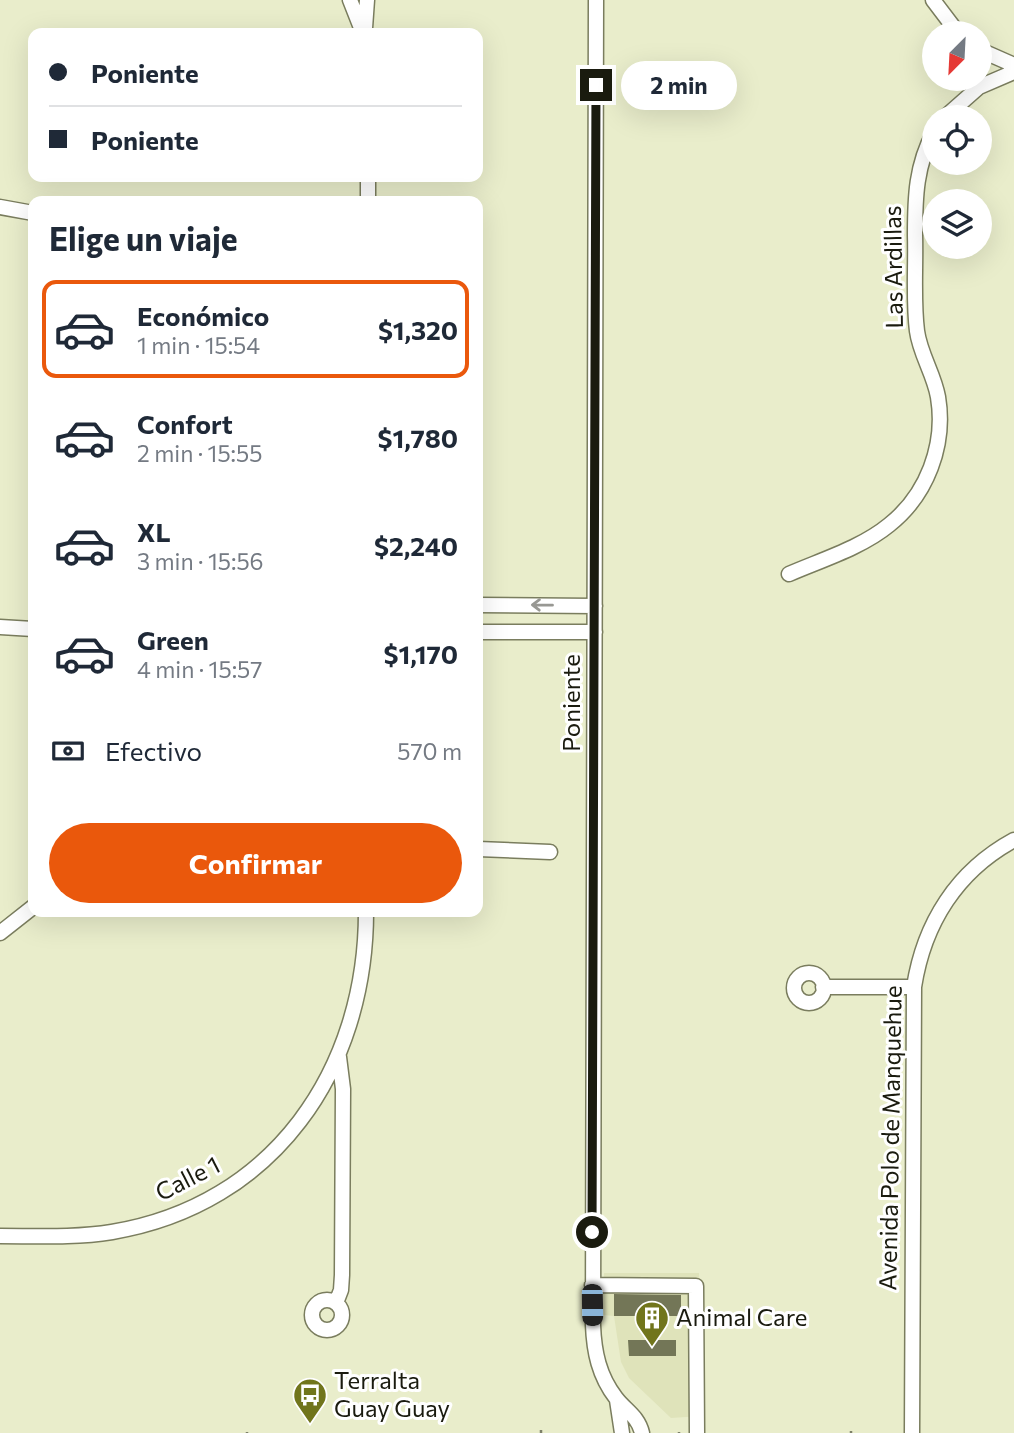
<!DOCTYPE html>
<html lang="es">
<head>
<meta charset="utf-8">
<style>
  :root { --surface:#fff; --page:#f2f2f3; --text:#1f2937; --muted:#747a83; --line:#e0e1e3; --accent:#ea580c }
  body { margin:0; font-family:Commissioner,sans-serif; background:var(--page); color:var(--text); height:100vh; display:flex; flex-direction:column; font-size:26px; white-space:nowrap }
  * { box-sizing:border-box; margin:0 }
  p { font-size:23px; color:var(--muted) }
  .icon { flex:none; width:38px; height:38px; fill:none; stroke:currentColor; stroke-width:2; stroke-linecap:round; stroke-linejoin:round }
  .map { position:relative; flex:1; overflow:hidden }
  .side { position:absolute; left:28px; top:196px; width:455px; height:721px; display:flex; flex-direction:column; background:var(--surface); border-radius:14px; box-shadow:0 7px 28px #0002 }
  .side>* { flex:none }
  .banner { position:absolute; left:28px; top:28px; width:455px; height:154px; border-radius:14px; box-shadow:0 7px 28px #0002; display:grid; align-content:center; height:154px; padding:0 21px; background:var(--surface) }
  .needle { width:46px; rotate:204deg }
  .controls { position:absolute; left:922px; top:21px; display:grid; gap:14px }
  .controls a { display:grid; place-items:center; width:70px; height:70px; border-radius:50%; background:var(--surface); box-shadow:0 7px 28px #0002; font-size:35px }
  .end { position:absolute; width:32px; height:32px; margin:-16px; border:9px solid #1a1b0f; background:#fff; box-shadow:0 0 0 4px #fff }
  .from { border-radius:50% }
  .bubble { position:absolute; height:49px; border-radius:24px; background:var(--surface); box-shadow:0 7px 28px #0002; font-size:23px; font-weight:700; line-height:49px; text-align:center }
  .car { position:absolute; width:21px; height:42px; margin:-21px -10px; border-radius:9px; box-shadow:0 0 5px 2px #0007; background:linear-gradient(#222 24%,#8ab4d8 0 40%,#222 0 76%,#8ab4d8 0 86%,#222 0) }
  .banner b { display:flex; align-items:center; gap:24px; height:66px; font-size:26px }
  .banner b+b { border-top:2px solid var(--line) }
  .banner i { width:18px; height:18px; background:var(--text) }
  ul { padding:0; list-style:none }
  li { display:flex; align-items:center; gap:21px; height:98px; margin:0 14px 10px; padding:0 7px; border:4px solid transparent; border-radius:14px }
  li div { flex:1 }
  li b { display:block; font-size:26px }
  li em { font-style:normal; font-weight:700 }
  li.active { border-color:var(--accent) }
  li>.icon { width:63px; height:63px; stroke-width:1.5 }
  h2 { padding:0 21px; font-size:32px; line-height:84px }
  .pay { display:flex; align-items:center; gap:18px; height:77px; padding:0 21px; font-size:26px }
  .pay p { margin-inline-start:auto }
  .button { display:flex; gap:14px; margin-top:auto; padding:14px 21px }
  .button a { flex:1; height:80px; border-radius:42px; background:var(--accent); color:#fff; font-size:28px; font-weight:700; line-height:80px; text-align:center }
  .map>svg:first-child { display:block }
</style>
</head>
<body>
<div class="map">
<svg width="1014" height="1433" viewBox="0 0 1014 1433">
  <rect width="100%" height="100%" fill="#e9edcb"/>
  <!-- built -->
  <path fill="#dfe3ba" d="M 604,1273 L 699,1273 L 701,1416 L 671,1418 L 629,1378 L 621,1362 L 614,1316 L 603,1315 Z"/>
  <!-- building -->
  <path fill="#737657" d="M 614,1294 L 681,1295 L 681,1316 L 614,1316 Z
    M 628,1340 L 676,1340 L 676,1356 L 629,1356 Z"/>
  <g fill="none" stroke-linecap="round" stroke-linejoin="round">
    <!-- minor casing -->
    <g stroke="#7a7d5e" stroke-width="17">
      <path id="minor" d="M 350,0 L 363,33
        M 596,0 L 593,1325 C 594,1352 599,1376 616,1398 C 626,1411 638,1416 642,1433
        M 933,0 L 958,33
        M 365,28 L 367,0
        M 980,50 L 1014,65
        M 945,117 L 979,87 L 1014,72
        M 368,201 L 368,177
        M 0,207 L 33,213
        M 789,574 C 821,560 861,548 889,525 C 927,495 946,445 938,397 C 934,374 920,354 917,331 C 913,300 916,266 915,235 C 915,197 916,165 934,132
        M 478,605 L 595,606
        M 0,627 L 33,629
        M 478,632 L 595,632
        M 478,849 L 550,852
        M 0,933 L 33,907
        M794 988a15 15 0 1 1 30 0a15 15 0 1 1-30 0Z
        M 823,987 L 914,987
        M 0,1236 C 37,1236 75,1238 112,1232 C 274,1205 366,1070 366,912
        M 592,1285 L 696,1286 L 697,1433
        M312 1315a15 15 0 1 1 30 0a15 15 0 1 1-30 0Z
        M 336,1303 L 341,1290 L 342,1275 L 343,1089 L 339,1057
        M 617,1400 L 622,1433
        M 912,1433 L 914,987 C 924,923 957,871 1014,840"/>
    </g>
    <!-- path -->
    <path stroke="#7d8069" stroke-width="2.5" stroke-dasharray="3.5 5" stroke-linecap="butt" d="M 541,1430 L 541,1433
      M 247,1433 L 247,1432
      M 679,1433 L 679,1432
      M 851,1433 L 851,1431"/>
    <!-- minor -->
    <use href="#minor" stroke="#fff" stroke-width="14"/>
  </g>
  <!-- one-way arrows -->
  <defs><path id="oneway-shaft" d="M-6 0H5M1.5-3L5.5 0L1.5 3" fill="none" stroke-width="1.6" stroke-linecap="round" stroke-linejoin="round" transform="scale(1.75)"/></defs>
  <use stroke="#989893" href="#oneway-shaft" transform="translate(542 605) rotate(-179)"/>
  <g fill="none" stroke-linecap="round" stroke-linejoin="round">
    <!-- route -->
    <path stroke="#1a1b0f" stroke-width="9" d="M 592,1232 L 596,85"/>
  </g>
  <!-- icons -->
  <defs>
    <g id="building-pin" transform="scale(1.75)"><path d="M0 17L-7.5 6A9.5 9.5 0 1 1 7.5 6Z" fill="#71751c" stroke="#fff"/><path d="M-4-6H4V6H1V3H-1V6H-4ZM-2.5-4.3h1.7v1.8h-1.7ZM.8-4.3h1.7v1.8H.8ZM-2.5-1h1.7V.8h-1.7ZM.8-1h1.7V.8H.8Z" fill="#fff"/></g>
    <g id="bus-pin" transform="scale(1.75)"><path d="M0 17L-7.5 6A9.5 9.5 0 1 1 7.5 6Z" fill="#71751c" stroke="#fff"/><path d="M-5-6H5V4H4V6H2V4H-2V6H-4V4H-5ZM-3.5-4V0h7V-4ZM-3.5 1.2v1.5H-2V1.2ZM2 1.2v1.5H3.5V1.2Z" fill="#fff"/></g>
  </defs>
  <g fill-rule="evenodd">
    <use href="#building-pin" x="652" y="1318"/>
    <use href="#bus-pin" x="310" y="1395"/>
  </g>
  <g text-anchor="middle" stroke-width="6" stroke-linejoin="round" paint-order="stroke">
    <!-- street labels -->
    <g font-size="24" fill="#1a1b0f" stroke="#fff">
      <text transform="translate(894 267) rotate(-91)" y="8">Las Ardillas</text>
      <text transform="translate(572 703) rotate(-90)" y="8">Poniente</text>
      <text transform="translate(891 1138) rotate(-89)" y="8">Avenida Polo de Manquehue</text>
      <text transform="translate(188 1179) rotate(-27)" y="8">Calle 1</text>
    </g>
    <!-- poi labels -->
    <g font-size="24" fill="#1a1b0f" stroke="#fff" text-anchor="start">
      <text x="676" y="1326">Animal Care</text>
      <text x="334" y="1389">Terralta<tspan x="334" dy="28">Guay Guay</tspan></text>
    </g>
  </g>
</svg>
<div class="controls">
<a><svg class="needle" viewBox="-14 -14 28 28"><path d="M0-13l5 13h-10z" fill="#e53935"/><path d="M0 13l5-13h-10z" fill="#747a83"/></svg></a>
<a><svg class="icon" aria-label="locate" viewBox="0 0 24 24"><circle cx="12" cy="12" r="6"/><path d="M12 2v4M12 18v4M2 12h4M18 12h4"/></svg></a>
<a><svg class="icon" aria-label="layers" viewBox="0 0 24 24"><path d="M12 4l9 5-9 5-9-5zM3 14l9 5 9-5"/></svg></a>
</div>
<i class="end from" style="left:592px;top:1232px"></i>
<i class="end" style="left:596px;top:85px"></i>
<div class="bubble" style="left:621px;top:61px;width:116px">2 min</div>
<i class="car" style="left:592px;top:1305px;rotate:179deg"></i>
<div class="banner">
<b><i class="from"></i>Poniente</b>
<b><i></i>Poniente</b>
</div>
<section class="side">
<h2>Elige un viaje</h2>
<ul>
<li class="active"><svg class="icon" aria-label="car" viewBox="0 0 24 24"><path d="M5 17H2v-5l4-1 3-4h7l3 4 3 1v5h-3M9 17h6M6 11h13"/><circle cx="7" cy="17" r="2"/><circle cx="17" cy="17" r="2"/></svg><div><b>Económico</b><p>1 min · 15:54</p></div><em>$1,320</em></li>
<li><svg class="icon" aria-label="car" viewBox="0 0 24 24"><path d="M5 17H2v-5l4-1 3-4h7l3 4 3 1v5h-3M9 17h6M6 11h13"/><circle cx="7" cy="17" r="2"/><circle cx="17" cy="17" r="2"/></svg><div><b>Confort</b><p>2 min · 15:55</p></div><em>$1,780</em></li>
<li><svg class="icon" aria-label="car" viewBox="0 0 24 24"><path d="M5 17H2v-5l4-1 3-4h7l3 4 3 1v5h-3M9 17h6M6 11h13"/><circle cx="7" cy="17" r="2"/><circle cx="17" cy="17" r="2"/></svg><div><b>XL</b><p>3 min · 15:56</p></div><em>$2,240</em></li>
<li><svg class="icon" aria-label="car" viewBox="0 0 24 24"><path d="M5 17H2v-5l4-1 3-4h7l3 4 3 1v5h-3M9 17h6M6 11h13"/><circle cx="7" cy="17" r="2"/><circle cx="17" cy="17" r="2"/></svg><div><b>Green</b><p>4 min · 15:57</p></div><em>$1,170</em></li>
</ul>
<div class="pay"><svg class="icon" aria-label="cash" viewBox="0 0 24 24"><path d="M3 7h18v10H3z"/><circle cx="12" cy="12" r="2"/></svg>Efectivo<p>570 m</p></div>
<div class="button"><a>Confirmar</a></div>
</section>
</div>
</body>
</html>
